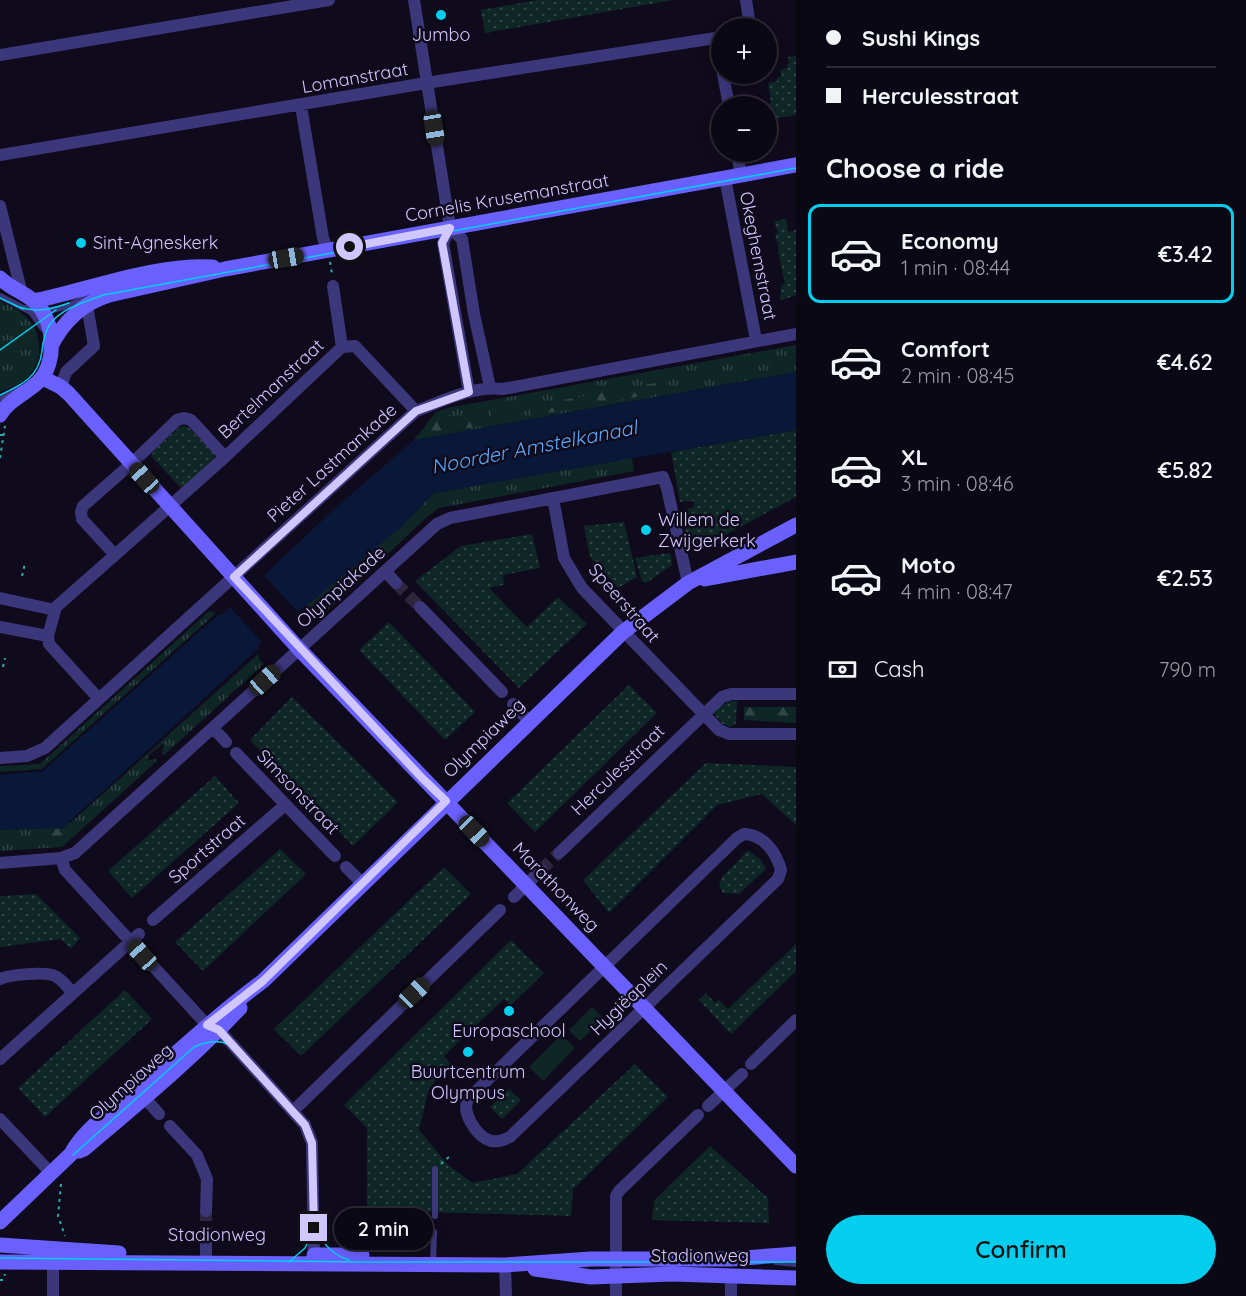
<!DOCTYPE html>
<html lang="en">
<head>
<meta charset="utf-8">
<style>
  :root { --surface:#0b0815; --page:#191622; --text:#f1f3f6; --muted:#9a9aa0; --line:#2b2934; --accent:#03ceee }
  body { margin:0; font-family:Quicksand,sans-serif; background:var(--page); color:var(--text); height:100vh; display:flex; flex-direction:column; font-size:22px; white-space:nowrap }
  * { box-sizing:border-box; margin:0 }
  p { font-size:20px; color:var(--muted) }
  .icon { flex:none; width:33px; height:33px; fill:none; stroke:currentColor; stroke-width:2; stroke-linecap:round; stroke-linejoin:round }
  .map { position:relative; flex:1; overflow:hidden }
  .side { display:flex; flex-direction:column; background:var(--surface); width:450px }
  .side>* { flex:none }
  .hud { display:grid; align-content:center; height:132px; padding:0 30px; background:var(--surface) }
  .tools { position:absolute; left:711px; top:18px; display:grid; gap:12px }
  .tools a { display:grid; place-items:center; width:66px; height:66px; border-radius:50%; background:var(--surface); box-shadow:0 3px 15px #0003,0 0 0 2px var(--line); font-size:30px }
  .end { position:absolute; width:27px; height:27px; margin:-14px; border:8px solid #d0c7fe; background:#111; box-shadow:0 0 0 3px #111 }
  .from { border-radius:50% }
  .bubble { position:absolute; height:42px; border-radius:21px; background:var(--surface); box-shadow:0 3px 15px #0003,0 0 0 2px var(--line); font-size:20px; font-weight:600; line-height:42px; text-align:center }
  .car { position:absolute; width:18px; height:36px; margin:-18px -9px; border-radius:8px; box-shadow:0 0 4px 2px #0007; background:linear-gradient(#222 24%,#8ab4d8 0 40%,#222 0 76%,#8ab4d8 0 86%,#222 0) }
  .hud b { display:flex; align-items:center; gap:21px; height:57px; font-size:22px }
  .hud b+b { border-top:2px solid var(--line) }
  .hud i { width:15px; height:15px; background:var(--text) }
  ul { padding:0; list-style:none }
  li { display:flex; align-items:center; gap:18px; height:99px; margin:0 12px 9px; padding:0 18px; border:3px solid transparent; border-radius:12px }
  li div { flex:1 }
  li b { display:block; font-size:22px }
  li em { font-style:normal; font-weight:600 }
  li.on { border-color:var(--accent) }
  li>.icon { width:54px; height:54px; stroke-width:1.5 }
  h2 { padding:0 30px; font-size:27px; line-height:72px }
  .pay { display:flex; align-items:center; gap:15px; height:66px; padding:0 30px; font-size:22px }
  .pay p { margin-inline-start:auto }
  .primary-button { display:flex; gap:12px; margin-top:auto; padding:12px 30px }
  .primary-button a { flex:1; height:69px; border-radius:36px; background:var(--accent); color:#111; font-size:24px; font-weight:600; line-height:69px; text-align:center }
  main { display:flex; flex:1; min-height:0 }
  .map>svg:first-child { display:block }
</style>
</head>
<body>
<main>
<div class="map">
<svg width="796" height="1296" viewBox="0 0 796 1296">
  <defs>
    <pattern id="grass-tufts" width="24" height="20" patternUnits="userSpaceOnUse" patternTransform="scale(1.5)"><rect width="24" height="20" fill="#0f2626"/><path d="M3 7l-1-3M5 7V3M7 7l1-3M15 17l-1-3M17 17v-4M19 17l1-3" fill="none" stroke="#314447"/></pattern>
    <pattern id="forest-firs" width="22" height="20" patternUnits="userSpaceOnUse" patternTransform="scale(1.5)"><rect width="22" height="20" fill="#0f2626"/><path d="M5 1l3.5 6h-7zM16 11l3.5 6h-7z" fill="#314447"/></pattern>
    <pattern id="park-dots" width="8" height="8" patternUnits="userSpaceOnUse" patternTransform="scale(1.5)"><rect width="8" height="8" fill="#0f2626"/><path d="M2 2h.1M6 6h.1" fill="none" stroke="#314447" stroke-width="1.8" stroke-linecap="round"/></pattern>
  </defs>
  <rect width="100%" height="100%" fill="#0f0b1c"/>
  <!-- grass -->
  <path fill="url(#grass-tufts)" d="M 0,301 C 23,311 41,324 39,352 C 39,361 35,370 28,377 C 21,384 10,388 0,392 Z
    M 796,345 L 796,372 L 414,440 L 436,412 L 447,408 Z
    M 632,458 L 634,471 L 439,508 L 426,518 L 318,619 L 306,606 L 434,493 Z
    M 209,611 L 215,612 L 215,614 L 42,769 L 0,772 L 0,766 L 40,764 Z
    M 257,655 L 259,655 L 259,659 L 264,664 L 163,756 L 162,753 L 164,743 L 150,754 L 146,761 L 156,759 L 157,761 L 62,847 L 0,851 L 0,830 L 67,826 Z"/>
  <!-- forest -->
  <path fill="url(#forest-firs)" d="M 666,381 L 669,391 L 531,416 L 532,410 L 541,404 Z
    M 498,404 L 509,416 L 481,426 L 426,434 L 441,413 L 478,421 L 489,416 Z
    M 744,707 L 796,707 L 796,723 L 744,720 Z
    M 68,822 L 83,827 L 65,844 L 47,845 L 46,841 L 54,829 L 63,828 Z"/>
  <!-- park -->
  <path fill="url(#park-dots)" d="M 537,0 L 673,0 L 485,33 L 481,10 Z
    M 796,56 L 796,115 L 772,119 L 770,115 L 767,116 L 766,106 L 762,105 L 771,103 L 768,83 L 777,81 L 777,78 L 781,76 L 780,70 L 787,68 L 787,64 L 789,63 L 788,57 Z
    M 786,219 L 788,232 L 796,230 L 796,295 L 780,301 L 781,285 L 785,284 L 778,251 L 779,250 L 775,234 L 778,233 L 774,221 Z
    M 185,426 L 189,428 L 214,453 L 215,457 L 184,488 L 181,488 L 151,456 L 155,449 L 180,427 Z
    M 796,430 L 796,497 L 697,550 L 689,547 L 681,511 L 694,507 L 694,501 L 680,502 L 671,452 Z
    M 624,522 L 637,577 L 618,588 L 590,557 L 584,526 Z
    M 532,534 L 540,568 L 503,575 L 504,585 L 489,588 L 527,627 L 558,597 L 587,624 L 519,688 L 415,581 L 461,546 Z
    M 668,553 L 671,555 L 672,565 L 646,583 L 642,581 L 635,558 Z
    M 389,622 L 475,712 L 445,740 L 359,650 Z
    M 629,685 L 657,713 L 535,832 L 507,803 Z
    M 292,697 L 398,802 L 353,846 L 250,740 Z
    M 731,701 L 737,701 L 736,723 L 731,727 L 722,724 L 714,714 L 720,706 Z
    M 706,763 L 796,767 L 796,825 L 762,794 L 717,805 L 609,913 L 583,880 Z
    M 215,776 L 239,803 L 132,898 L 108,871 Z
    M 280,849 L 306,874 L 203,971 L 175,942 Z
    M 748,850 L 761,860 L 766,869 L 739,894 L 723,893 L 719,886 L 722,877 Z
    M 444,867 L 471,894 L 301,1056 L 274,1029 Z
    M 36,894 L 80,938 L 71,949 L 61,939 L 0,947 L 0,896 Z
    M 511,940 L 544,973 L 511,1005 L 504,999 L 444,1056 L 450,1064 L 429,1088 L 419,1130 L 449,1166 L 473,1183 L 517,1174 L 635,1064 L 668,1097 L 573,1189 L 571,1216 L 426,1212 L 367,1216 L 367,1128 L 344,1105 Z
    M 796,944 L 796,971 L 731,1034 L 699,1000 L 706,993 L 715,1003 L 719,1000 L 728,1009 Z
    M 125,990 L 152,1019 L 45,1117 L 18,1088 Z
    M 509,1089 L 521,1100 L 502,1119 L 490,1107 Z
    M 710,1146 L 768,1198 L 769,1223 L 652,1220 L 654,1201 Z"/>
  <!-- pitch -->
  <path fill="#0f2626" d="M 592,1007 L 603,1018 L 580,1041 L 569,1030 Z
    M 561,1035 L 575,1048 L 543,1081 L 529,1067 Z"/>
  <!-- water -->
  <path fill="#091838" d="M 796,372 L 796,430 L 434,493 L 402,526 L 314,600 L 296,612 L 258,646 L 258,649 L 63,828 L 0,830 L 0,775 L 43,771 L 219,614 L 223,614 L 334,509 L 414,440 Z"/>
  <!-- pier -->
  <path fill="#0f0b1c" d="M 264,576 L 297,611 L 262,643 L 230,607 Z"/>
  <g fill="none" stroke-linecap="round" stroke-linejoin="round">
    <!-- street-tunnel -->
    <path stroke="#2c273e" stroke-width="12" stroke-dasharray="12 6" stroke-linecap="butt" d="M 396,583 L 420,607
      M 541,870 L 559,853
      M 206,1239 L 206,1211"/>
    <!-- path -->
    <path stroke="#2eaba9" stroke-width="2" stroke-dasharray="3 4.5" stroke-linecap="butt" d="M 330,262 L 332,274
      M 0,435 L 3,435
      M 0,458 L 5,426
      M 22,576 L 25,563
      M 3,667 L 5,658
      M 441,1164 L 450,1156
      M 61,1184 L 58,1216 L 65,1236
      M 0,1280 L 3,1280 L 5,1274"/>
    <!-- lane -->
    <path stroke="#3c377b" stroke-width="6" d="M 0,296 L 31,312 L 43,329
      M 25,308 C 49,314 66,308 87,297
      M 0,398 L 20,387
      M 435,1216 L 435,1169
      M 776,1262 L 796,1264
      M 433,1264 L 434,1232"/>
    <!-- street -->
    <path stroke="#3c377b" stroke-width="12" d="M 414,0 L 450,228 L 462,239 L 474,314 L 490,387
      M 743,28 L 750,26 L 746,0
      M 717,39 L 722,68
      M 0,55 L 329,0
      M 723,74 L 729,106
      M 301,106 L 323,238 L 328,251
      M 737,152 L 741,176
      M 0,155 L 426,83 L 722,37
      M 725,178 L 756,340
      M 0,206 L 22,294
      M 450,228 L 443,243 L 469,392
      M 333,286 L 342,347
      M 342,347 L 355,346 L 416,411
      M 61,387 L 66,372 L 94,346 L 88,311 L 84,307
      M 184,418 L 191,420 L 225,457 L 115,555 L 82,519 L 81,512 L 83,506 L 131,464 L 177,420 Z
      M 225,457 L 342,347
      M 553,498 L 564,558 L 582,588 L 719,730 L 729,734 L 796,734
      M 386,572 L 396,583
      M 0,598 L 55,610
      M 420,607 L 502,692
      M 0,627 L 48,636
      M 99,699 L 49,644 L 48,636 L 56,607 L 115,555
      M 513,704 L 529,721
      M 213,728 L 226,742
      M 236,753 L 335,856
      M 0,758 L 27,756 L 45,748 L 416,411 C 443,401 474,385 503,389 L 796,334
      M 744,834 C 764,835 776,852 781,870 L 778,879 L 510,1137 C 504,1140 497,1142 491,1141 C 477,1137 461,1113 468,1099 L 737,838 Z
      M 559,853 L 722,697 L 731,694 L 796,694
      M 61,858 L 65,870 L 207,1025 L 219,1030 L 305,1125 L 312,1143 L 314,1264
      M 0,863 L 61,858 L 75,853 L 437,524 L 450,518 L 663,477 L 667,488 L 688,583
      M 346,867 L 362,883
      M 514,897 L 541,870
      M 153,920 L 285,805
      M 0,979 C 9,975 46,971 55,976 C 62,979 67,987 73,993
      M 0,1059 L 139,934
      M 751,1064 L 796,1020
      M 144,1097 L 159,1114
      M 708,1106 L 742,1074
      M 293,1111 L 500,910
      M 0,1119 L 51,1173
      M 170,1126 L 197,1155 L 207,1179 L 206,1211
      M 206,1254 L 206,1239
      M 48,1257 L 53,1262 L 53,1296
      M 505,1265 L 506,1296
      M 616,1296 L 616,1196 L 619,1191 L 698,1115
      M 731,1296 L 731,1275"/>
    <!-- secondary -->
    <path stroke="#6a60fd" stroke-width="15" d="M 0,278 C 10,288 23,292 34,301 C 55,319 58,363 38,382 C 27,393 8,400 0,415
      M 34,301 C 92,289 153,264 213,267
      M 51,346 C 63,322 83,303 109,295 L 225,269 L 796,165
      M 43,378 L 61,387 L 69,394 L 299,649 L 796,1166
      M 705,579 L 796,562
      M 79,1151 L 84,1149 C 137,1104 192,1059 240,1008
      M 0,1222 L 71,1154 C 83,1131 109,1113 129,1095 C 173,1056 216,1016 263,981 L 623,632 L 688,583 L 796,525
      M 0,1245 L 119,1253
      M 314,1255 L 362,1255
      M 0,1262 L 505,1265 L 591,1259 L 730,1259 L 796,1254
      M 535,1269 L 591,1277 L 672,1274 L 796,1278"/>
    <!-- tram -->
    <path stroke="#03ceee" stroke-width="1.5" d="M 0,298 L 23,309
      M 16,306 C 36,313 50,310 69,303
      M 0,350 L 56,310
      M 0,395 C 22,385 39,377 42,351 C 43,341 45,332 50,324 C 62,308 85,302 103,295 L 796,168
      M 73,1155 L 194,1047 C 211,1039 225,1040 240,1050 L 304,1120 L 311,1132 L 315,1148 L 314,1228 L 305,1248 L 289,1262
      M 315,1222 C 319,1240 331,1255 349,1260
      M 0,1258 L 366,1262 L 796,1262"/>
  </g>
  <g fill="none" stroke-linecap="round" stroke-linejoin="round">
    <!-- route -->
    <path stroke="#d0c7fe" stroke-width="8" d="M 314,1228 L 312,1143 L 305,1125 L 219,1030 L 207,1025 L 263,981 L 446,801 L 422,778 L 234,577 L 416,411 L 469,392 L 442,243 L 450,228 L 350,247"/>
  </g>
  <!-- markers -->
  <g fill="#03ceee" stroke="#0f0b1c" stroke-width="2">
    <circle cx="441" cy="15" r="6"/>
    <circle cx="81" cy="243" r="6"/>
    <circle cx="646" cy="530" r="6"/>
    <circle cx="509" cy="1011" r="6"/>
    <circle cx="468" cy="1052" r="6"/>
  </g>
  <g text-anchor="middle" stroke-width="5" stroke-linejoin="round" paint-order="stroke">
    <!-- poi labels -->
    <g font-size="18" fill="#d0c7fe" stroke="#0f0b1c">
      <text x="441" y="41">Jumbo</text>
      <text x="93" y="249" text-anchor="start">Sint-Agneskerk</text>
      <text x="658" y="526" text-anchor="start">Willem de<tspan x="658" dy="21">Zwijgerkerk</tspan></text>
      <text x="509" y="1037">Europaschool</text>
      <text x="468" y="1078">Buurtcentrum<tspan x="468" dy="21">Olympus</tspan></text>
    </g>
    <!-- street labels -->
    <g font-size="18" fill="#d0c7fe" stroke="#0f0b1c">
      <text transform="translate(355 78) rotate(-10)" y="6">Lomanstraat</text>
      <text transform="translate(507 198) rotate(-10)" y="6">Cornelis Krusemanstraat</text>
      <text transform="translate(758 256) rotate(79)" y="6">Okeghemstraat</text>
      <text transform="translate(271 389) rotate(-43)" y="6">Bertelmanstraat</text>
      <text transform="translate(332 463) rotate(-42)" y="6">Pieter Lastmankade</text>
      <text transform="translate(341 587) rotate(-42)" y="6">Olympiakade</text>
      <text transform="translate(624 603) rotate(49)" y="6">Speerstraat</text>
      <text transform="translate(484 738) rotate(-44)" y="6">Olympiaweg</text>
      <text transform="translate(618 770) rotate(-44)" y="6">Herculesstraat</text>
      <text transform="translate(298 792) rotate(46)" y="6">Simsonstraat</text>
      <text transform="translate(207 849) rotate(-41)" y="6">Sportstraat</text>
      <text transform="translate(556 887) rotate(46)" y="6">Marathonweg</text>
      <text transform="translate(629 998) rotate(-44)" y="6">Hygiëaplein</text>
      <text transform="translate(131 1082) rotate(-42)" y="6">Olympiaweg</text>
      <text x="217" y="1241">Stadionweg</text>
      <text x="700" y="1262">Stadionweg</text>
    </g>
    <!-- water labels -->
    <g font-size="20" font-style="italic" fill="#57aafd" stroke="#0f0b1c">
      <text transform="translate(534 447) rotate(-11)" y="7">Noorder Amstelkanaal</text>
    </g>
  </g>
</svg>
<div class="tools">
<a>+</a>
<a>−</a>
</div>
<i class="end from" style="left:350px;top:247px"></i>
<i class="end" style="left:314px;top:1228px"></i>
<div class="bubble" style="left:334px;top:1208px;width:99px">2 min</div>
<i class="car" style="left:434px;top:128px;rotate:171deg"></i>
<i class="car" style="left:286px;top:258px;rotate:80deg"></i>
<i class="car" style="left:144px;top:478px;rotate:318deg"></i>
<i class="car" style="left:265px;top:680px;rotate:48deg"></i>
<i class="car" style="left:474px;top:831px;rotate:136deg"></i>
<i class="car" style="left:142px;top:955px;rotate:318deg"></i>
<i class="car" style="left:414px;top:993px;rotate:46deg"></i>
</div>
<section class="side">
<div class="hud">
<b><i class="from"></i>Sushi Kings</b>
<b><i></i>Herculesstraat</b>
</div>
<h2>Choose a ride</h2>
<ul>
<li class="on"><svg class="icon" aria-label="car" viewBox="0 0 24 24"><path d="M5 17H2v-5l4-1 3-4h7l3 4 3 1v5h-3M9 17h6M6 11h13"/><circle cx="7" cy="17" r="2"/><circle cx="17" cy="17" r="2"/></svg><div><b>Economy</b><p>1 min · 08:44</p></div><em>€3.42</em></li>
<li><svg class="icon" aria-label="car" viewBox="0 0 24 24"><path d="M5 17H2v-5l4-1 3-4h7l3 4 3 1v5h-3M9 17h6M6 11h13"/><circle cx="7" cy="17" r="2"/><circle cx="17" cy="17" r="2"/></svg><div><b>Comfort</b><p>2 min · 08:45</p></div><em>€4.62</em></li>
<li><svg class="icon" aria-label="car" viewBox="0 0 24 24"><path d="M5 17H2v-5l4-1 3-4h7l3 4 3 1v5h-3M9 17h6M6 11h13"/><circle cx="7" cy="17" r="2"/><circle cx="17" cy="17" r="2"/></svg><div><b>XL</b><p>3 min · 08:46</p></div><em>€5.82</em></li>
<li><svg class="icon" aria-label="car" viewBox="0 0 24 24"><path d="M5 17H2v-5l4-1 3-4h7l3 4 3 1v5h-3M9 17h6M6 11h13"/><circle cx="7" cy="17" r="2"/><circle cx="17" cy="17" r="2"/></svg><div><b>Moto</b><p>4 min · 08:47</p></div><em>€2.53</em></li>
</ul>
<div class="pay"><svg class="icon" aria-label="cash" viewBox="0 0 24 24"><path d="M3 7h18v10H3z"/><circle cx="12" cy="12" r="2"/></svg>Cash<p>790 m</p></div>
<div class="primary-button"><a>Confirm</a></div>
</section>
</main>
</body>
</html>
